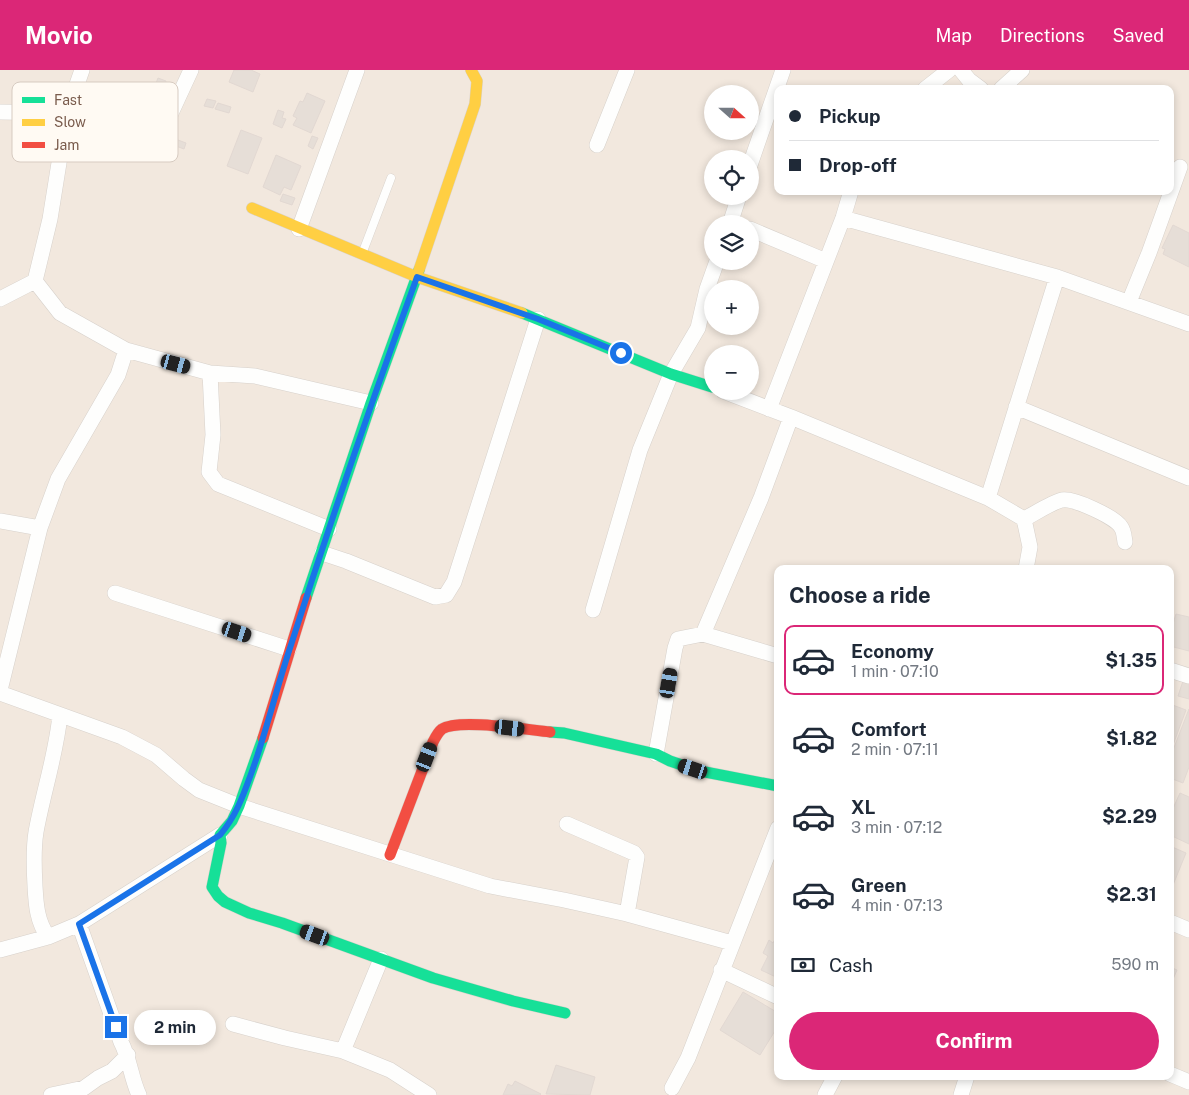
<!DOCTYPE html>
<html lang="en">
<head>
<meta charset="utf-8">
<style>
  :root { --surface:#fff; --page:#f6f6f7; --text:#1f2937; --muted:#747a83; --line:#e0e1e3; --accent:#db2777 }
  body { margin:0; font-family:"Public Sans",sans-serif; background:var(--page); color:var(--text); height:100vh; display:flex; flex-direction:column; font-size:19px; white-space:nowrap }
  * { box-sizing:border-box; margin:0 }
  p { font-size:16px; color:var(--muted) }
  .icon { flex:none; width:28px; height:28px; fill:none; stroke:currentColor; stroke-width:2; stroke-linecap:round; stroke-linejoin:round }
  .map { position:relative; flex:1; overflow:hidden }
  .details { position:absolute; left:774px; top:495px; width:400px; height:515px; display:flex; flex-direction:column; background:var(--surface); border-radius:10px; box-shadow:0 2px 8px #0003 }
  .details>* { flex:none }
  .top-card { position:absolute; left:774px; top:15px; width:400px; height:110px; border-radius:10px; box-shadow:0 2px 8px #0003; display:grid; align-content:center; height:110px; padding:0 15px; background:var(--surface) }
  .needle { width:32px; rotate:111deg }
  .tools { position:absolute; left:704px; top:15px; display:grid; gap:10px }
  .tools a { display:grid; place-items:center; width:55px; height:55px; border-radius:50%; background:var(--surface); box-shadow:0 2px 8px #0003; font-size:25px }
  .end { position:absolute; width:22px; height:22px; margin:-11px; border:6px solid #1a73e8; background:#fff; box-shadow:0 0 0 2px #fff }
  .from { border-radius:50% }
  .bubble { position:absolute; height:35px; border-radius:18px; background:var(--surface); box-shadow:0 2px 8px #0003; font-size:16px; font-weight:700; line-height:35px; text-align:center }
  .car { position:absolute; width:15px; height:30px; margin:-15px -8px; border-radius:6px; box-shadow:0 0 4px 1px #0007; background:linear-gradient(#222 24%,#8ab4d8 0 40%,#222 0 76%,#8ab4d8 0 86%,#222 0) }
  .top-card b { display:flex; align-items:center; gap:18px; height:48px; font-size:19px }
  .top-card b+b { border-top:1px solid var(--line) }
  .top-card i { width:12px; height:12px; background:var(--text) }
  ul { padding:0; list-style:none }
  li { display:flex; align-items:center; gap:15px; height:70px; margin:0 10px 8px; padding:0 5px; border:2px solid transparent; border-radius:10px }
  li div { flex:1 }
  li b { display:block; font-size:19px }
  li em { font-style:normal; font-weight:700 }
  li.current { border-color:var(--accent) }
  li>.icon { width:45px; height:45px; stroke-width:1.5 }
  h2 { padding:0 15px; font-size:22px; line-height:60px }
  .pay { display:flex; align-items:center; gap:12px; height:55px; padding:0 15px; font-size:19px }
  .pay p { margin-inline-start:auto }
  .cta { display:flex; gap:10px; margin-top:auto; padding:10px 15px }
  .cta a { flex:1; height:58px; border-radius:30px; background:var(--accent); color:#fff; font-size:20px; font-weight:700; line-height:58px; text-align:center }
  header { display:flex; align-items:center; gap:30px; box-sizing:border-box; height:70px; padding:0 25px; background:var(--accent); color:#fff }
  header strong { font-size:24px }
  nav { display:flex; gap:28px; margin-inline-start:auto; font-size:18px }
  .map>svg:first-child { display:block }
</style>
</head>
<body>
<header>
<strong>Movio</strong>
<nav><a>Map</a><a>Directions</a><a>Saved</a></nav>
</header>
<div class="map">
<svg width="1189" height="1025" viewBox="0 0 1189 1025">
  <rect width="100%" height="100%" fill="#f9f5f0"/>
  <!-- residential -->
  <path fill="#f2e8de" fill-rule="evenodd" d="M 0,0 L 1189,0 L 1189,1025 L 0,1025 ZM 778,19 L 1170,19 L 1170,121 L 778,121 ZM 712,24 L 750,24 L 750,61 L 712,61 ZM 712,89 L 750,89 L 750,126 L 712,126 ZM 712,154 L 750,154 L 750,191 L 712,191 ZM 712,219 L 750,219 L 750,256 L 712,256 ZM 712,284 L 750,284 L 750,321 L 712,321 ZM 778,499 L 1170,499 L 1170,1006 L 778,1006 Z"/>
  <!-- building -->
  <path fill="#e6ded7" stroke="#e2d8d2" d="M 234,0 L 251,0 L 260,4 L 253,22 L 229,12 Z
    M 158,8 L 166,11 L 161,26 L 152,23 Z
    M 307,23 L 325,31 L 311,63 L 293,55 L 297,48 L 293,46 L 300,31 L 303,32 Z
    M 207,29 L 216,31 L 213,38 L 204,36 Z
    M 218,33 L 231,37 L 229,43 L 215,39 Z
    M 278,40 L 284,42 L 282,48 L 286,49 L 282,58 L 273,54 Z
    M 241,60 L 262,68 L 248,104 L 227,96 Z
    M 312,66 L 318,68 L 313,79 L 308,76 Z
    M 178,70 L 186,73 L 184,79 L 176,76 Z
    M 276,85 L 301,96 L 291,120 L 284,117 L 280,125 L 263,117 Z
    M 283,124 L 295,128 L 292,135 L 280,131 Z
    M 1173,155 L 1189,163 L 1189,197 L 1163,184 L 1165,179 L 1162,178 Z
    M 1176,544 L 1189,547 L 1189,581 L 1170,576 L 1170,564 Z
    M 1183,611 L 1189,613 L 1189,629 L 1178,626 Z
    M 1170,634 L 1186,640 L 1170,683 Z
    M 1189,639 L 1189,697 L 1183,713 L 1170,708 L 1170,688 Z
    M 1180,723 L 1189,727 L 1189,774 L 1170,765 L 1170,745 Z
    M 1170,776 L 1186,783 L 1173,815 L 1170,814 Z
    M 778,864 L 778,908 L 761,900 L 768,886 L 763,883 L 769,870 L 773,873 Z
    M 1170,897 L 1177,900 L 1170,916 Z
    M 743,922 L 778,943 L 778,956 L 760,985 L 720,960 Z
    M 556,995 L 595,1007 L 590,1025 L 546,1024 Z
    M 515,1011 L 541,1024 L 540,1025 L 503,1025 L 508,1014 L 512,1016 Z"/>
  <g fill="none" stroke-linecap="round" stroke-linejoin="round">
    <!-- lane casing -->
    <g stroke="#d7d1cb" stroke-width="9">
      <path id="lane" d="M 362,184 L 391,108"/>
    </g>
    <!-- street casing -->
    <g stroke="#d7d1cb" stroke-width="16">
      <path id="street" d="M 961,0 L 969,10 L 981,19
        M 925,19 L 949,0
        M 1001,19 L 1022,0
        M 0,42 L 67,43
        M 166,54 L 191,0
        M 597,75 L 627,0
        M 750,95 L 783,0
        M 843,148 L 1057,207 L 1189,254
        M 730,154 L 739,126
        M 299,159 L 357,0
        M 750,159 L 826,191
        M 35,211 L 60,243 L 126,280 L 210,303 L 255,306 L 371,333
        M 0,229 L 35,211 L 50,149 L 67,43 L 82,0
        M 1129,232 L 1149,183 L 1180,97
        M 210,303 L 213,365 L 209,402 L 218,414 L 329,459
        M 723,321 L 791,347 L 988,428 L 1024,449 L 1030,477 L 1026,499
        M 1016,337 L 1189,408
        M 769,339 L 843,148 L 851,121
        M 988,428 L 1057,207
        M 1024,449 C 1034,444 1052,432 1062,430 C 1074,428 1115,447 1121,457 C 1124,461 1124,466 1125,472
        M 0,451 L 40,458
        M 322,483 L 346,491 L 435,527 L 446,525 L 454,512 L 538,249
        M 115,523 L 289,579
        M 593,540 L 640,380 L 671,304 L 698,258 L 707,219 L 717,191
        M 703,564 L 778,586
        M 1170,600 L 1189,606
        M 0,620 L 40,458 L 58,409 L 118,305 L 126,280
        M 0,623 L 122,667 L 156,685 L 184,709 L 199,720 L 239,736 L 490,816 L 564,830 L 627,844 L 732,873
        M 656,684 L 675,578 L 678,569 L 703,564 L 761,428 L 791,347
        M 567,754 L 634,783 L 637,787 L 627,844
        M 1170,852 L 1189,860
        M 79,854 L 121,972 C 130,989 131,1008 139,1025
        M 48,867 C 37,851 36,835 35,816 C 34,798 33,780 36,762 C 43,723 56,685 60,645
        M 0,880 L 48,867 L 79,854 L 220,765
        M 721,900 L 778,927
        M 233,954 L 285,968 L 343,981 L 390,1000 L 429,1025
        M 343,981 L 381,889
        M 1170,1004 L 1189,1012
        M 672,1018 L 688,988 L 778,758
        M 51,1025 L 84,1018 L 98,1008 L 112,1001 L 128,985
        M 825,1025 L 835,1006
        M 961,1025 L 967,1006"/>
    </g>
    <!-- fast casing -->
    <g stroke="#d9d2cb" stroke-width="12">
      <path id="fast" d="M 522,243 L 671,304 L 712,317
        M 306,528 L 371,333 L 419,200
        M 550,662 L 564,663 L 656,684 L 670,691 L 700,701 L 778,716
        M 263,668 L 239,736 L 232,751 L 220,765 L 221,773 L 212,817 L 218,826 L 225,832 L 249,843 L 282,853 L 433,908 L 513,931 L 565,943"/>
    </g>
    <!-- slow casing -->
    <g stroke="#d9d2cb" stroke-width="12">
      <path id="slow" d="M 252,138 L 417,207 L 522,243
        M 419,200 L 475,34 L 477,11 L 471,0"/>
    </g>
    <!-- jam casing -->
    <g stroke="#d9d2cb" stroke-width="12">
      <path id="jam" d="M 263,668 L 306,528
        M 390,785 L 433,672 C 435,668 438,662 442,659 C 459,648 528,660 550,662"/>
    </g>
    <!-- lane -->
    <use href="#lane" stroke="#fefefd" stroke-width="8"/>
    <!-- street -->
    <use href="#street" stroke="#fefefd" stroke-width="15"/>
    <!-- fast -->
    <use href="#fast" stroke="#16e098" stroke-width="11"/>
    <!-- slow -->
    <use href="#slow" stroke="#ffcf43" stroke-width="11"/>
    <!-- jam -->
    <use href="#jam" stroke="#f24e42" stroke-width="11"/>
  </g>
  <g fill="none" stroke-linecap="round" stroke-linejoin="round">
    <!-- route -->
    <path stroke="#1a73e8" stroke-width="6" d="M 116,957 L 79,854 L 220,765 C 236,746 243,726 251,704 C 266,663 276,620 290,578 C 330,453 372,330 417,207 L 538,249 L 621,283"/>
  </g>
  <!-- legend -->
  <rect x="12" y="12" width="166" height="80" rx="8" fill="#fffaf3" stroke="#d7cbc1" stroke-width="1"/>
  <rect x="22" y="27" width="23" height="6" fill="#16e098"/>
  <rect x="22" y="49" width="23" height="7" fill="#ffcf43"/>
  <rect x="22" y="72" width="23" height="6" fill="#f24e42"/>
  <g font-size="14" fill="#7a5c4d">
    <text x="54" y="35">Fast</text>
    <text x="54" y="57">Slow</text>
    <text x="54" y="80">Jam</text>
  </g>
</svg>
<div class="tools">
<a><svg class="needle" viewBox="-14 -14 28 28"><path d="M0-13l5 13h-10z" fill="#e53935"/><path d="M0 13l5-13h-10z" fill="#747a83"/></svg></a>
<a><svg class="icon" aria-label="locate" viewBox="0 0 24 24"><circle cx="12" cy="12" r="6"/><path d="M12 2v4M12 18v4M2 12h4M18 12h4"/></svg></a>
<a><svg class="icon" aria-label="layers" viewBox="0 0 24 24"><path d="M12 4l9 5-9 5-9-5zM3 14l9 5 9-5"/></svg></a>
<a>+</a>
<a>−</a>
</div>
<i class="end from" style="left:621px;top:283px"></i>
<i class="end" style="left:116px;top:957px"></i>
<div class="bubble" style="left:134px;top:940px;width:82px">2 min</div>
<i class="car" style="left:176px;top:294px;rotate:105deg"></i>
<i class="car" style="left:237px;top:562px;rotate:108deg"></i>
<i class="car" style="left:669px;top:613px;rotate:10deg"></i>
<i class="car" style="left:510px;top:658px;rotate:96deg"></i>
<i class="car" style="left:427px;top:687px;rotate:21deg"></i>
<i class="car" style="left:693px;top:699px;rotate:288deg"></i>
<i class="car" style="left:315px;top:865px;rotate:290deg"></i>
<div class="top-card">
<b><i class="from"></i>Pickup</b>
<b><i></i>Drop-off</b>
</div>
<section class="details">
<h2>Choose a ride</h2>
<ul>
<li class="current"><svg class="icon" aria-label="car" viewBox="0 0 24 24"><path d="M5 17H2v-5l4-1 3-4h7l3 4 3 1v5h-3M9 17h6M6 11h13"/><circle cx="7" cy="17" r="2"/><circle cx="17" cy="17" r="2"/></svg><div><b>Economy</b><p>1 min · 07:10</p></div><em>$1.35</em></li>
<li><svg class="icon" aria-label="car" viewBox="0 0 24 24"><path d="M5 17H2v-5l4-1 3-4h7l3 4 3 1v5h-3M9 17h6M6 11h13"/><circle cx="7" cy="17" r="2"/><circle cx="17" cy="17" r="2"/></svg><div><b>Comfort</b><p>2 min · 07:11</p></div><em>$1.82</em></li>
<li><svg class="icon" aria-label="car" viewBox="0 0 24 24"><path d="M5 17H2v-5l4-1 3-4h7l3 4 3 1v5h-3M9 17h6M6 11h13"/><circle cx="7" cy="17" r="2"/><circle cx="17" cy="17" r="2"/></svg><div><b>XL</b><p>3 min · 07:12</p></div><em>$2.29</em></li>
<li><svg class="icon" aria-label="car" viewBox="0 0 24 24"><path d="M5 17H2v-5l4-1 3-4h7l3 4 3 1v5h-3M9 17h6M6 11h13"/><circle cx="7" cy="17" r="2"/><circle cx="17" cy="17" r="2"/></svg><div><b>Green</b><p>4 min · 07:13</p></div><em>$2.31</em></li>
</ul>
<div class="pay"><svg class="icon" aria-label="cash" viewBox="0 0 24 24"><path d="M3 7h18v10H3z"/><circle cx="12" cy="12" r="2"/></svg>Cash<p>590 m</p></div>
<div class="cta"><a>Confirm</a></div>
</section>
</div>
</body>
</html>
